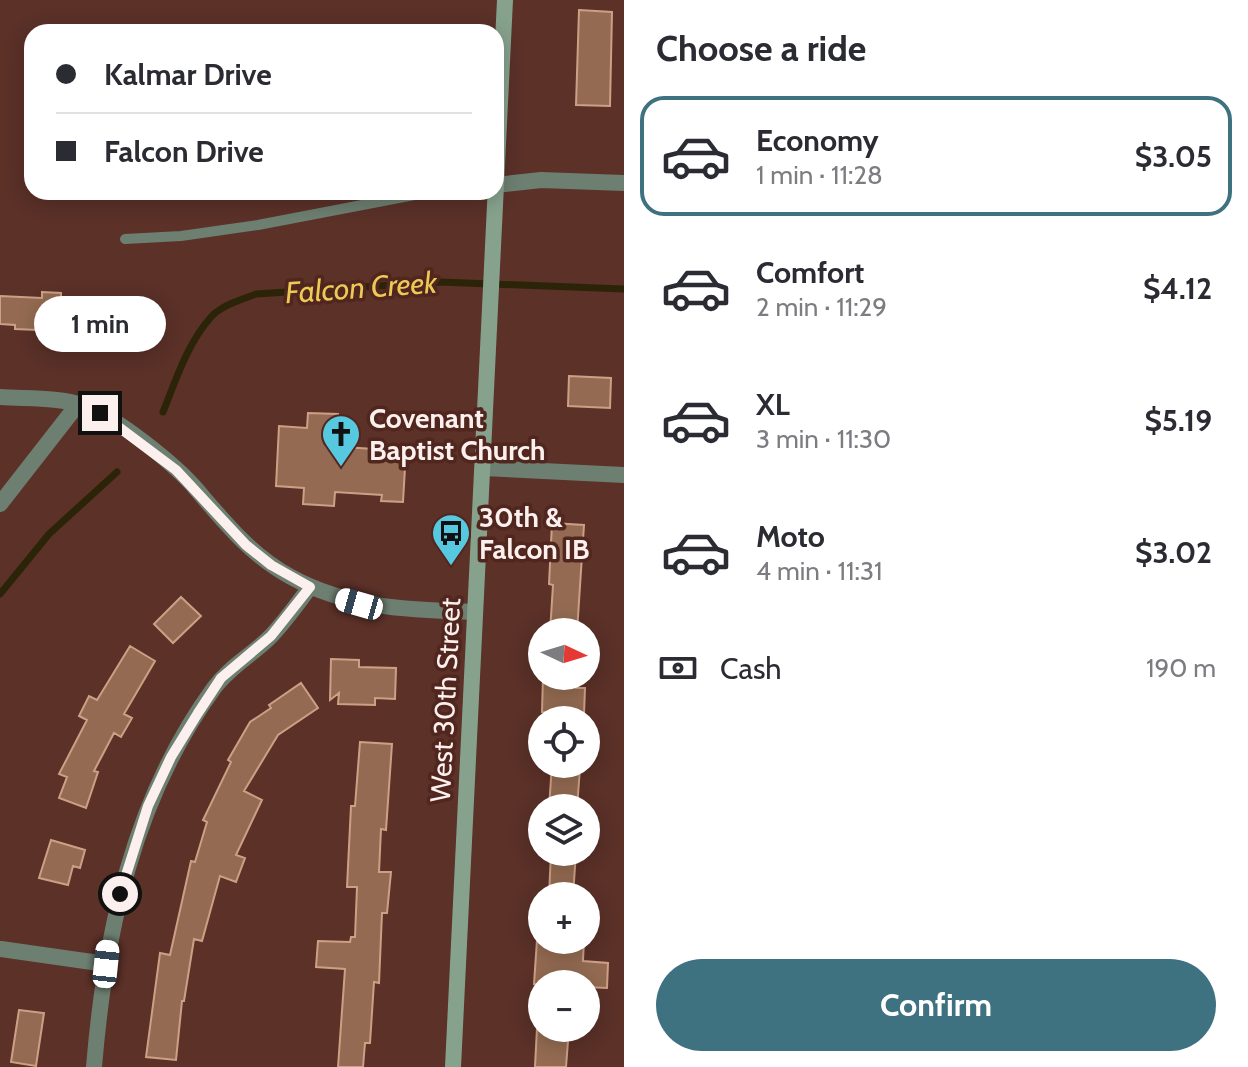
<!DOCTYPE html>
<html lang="en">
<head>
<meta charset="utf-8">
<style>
  :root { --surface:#fff; --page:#f2f2f3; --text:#2b2b33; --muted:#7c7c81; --line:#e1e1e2; --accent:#3e7281 }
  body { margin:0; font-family:Cabin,sans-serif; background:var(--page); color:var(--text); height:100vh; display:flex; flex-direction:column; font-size:30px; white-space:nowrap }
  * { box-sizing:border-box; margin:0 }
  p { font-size:26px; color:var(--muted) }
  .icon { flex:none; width:44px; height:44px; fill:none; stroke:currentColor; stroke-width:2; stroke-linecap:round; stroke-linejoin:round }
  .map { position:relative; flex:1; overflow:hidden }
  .drawer { display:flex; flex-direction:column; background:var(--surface); width:624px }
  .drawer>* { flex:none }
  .banner { position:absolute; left:24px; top:24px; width:480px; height:176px; border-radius:24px; box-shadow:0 4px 20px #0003; display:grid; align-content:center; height:176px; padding:0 32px; background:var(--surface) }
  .needle { width:52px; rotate:94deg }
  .fabs { position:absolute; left:528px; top:618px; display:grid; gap:16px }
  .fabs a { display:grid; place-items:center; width:72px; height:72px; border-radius:50%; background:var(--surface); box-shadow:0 4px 20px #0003; font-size:40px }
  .end { position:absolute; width:36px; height:36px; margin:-18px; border:10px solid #fbf0ed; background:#111; box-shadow:0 0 0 4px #111 }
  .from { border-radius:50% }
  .bubble { position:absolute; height:56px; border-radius:28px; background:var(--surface); box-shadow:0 4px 20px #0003; font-size:26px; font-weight:700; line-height:56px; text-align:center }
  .car { position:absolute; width:24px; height:48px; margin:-24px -12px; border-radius:10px; box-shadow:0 0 6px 2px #0007; background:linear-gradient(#fff 24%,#345 0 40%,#fff 0 76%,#345 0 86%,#fff 0) }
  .banner b { display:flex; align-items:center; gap:28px; height:76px; font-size:30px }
  .banner b+b { border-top:2px solid var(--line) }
  .banner i { width:20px; height:20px; background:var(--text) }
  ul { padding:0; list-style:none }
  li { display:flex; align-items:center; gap:24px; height:120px; margin:0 16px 12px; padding:0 16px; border:4px solid transparent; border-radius:24px }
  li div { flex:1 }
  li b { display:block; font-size:30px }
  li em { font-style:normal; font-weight:700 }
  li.active { border-color:var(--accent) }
  li>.icon { width:72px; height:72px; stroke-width:1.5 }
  h2 { padding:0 32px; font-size:36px; line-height:96px }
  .pay { display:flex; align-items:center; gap:20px; height:88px; padding:0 32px; font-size:30px }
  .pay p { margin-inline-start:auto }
  .cta { display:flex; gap:16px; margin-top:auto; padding:16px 32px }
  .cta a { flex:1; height:92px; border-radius:48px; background:var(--accent); color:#fff; font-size:32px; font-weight:700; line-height:92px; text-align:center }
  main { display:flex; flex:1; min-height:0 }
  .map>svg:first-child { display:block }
</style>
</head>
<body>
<main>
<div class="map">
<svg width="624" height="1067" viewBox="0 0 624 1067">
  <rect width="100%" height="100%" fill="#5b3128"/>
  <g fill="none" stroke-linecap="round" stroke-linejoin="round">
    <!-- stream -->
    <path stroke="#2c2408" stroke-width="7" d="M 163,412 C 176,380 187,344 211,317 C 222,305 241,300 256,294 L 440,282 L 624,289
      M 0,594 L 49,534 L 117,472"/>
  </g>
  <!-- building -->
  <path fill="#946b52" stroke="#cda086" stroke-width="2" d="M 579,10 L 612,12 L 610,106 L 576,105 Z
    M 42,292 L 61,293 L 61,335 L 38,333 L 38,330 L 15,329 L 15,325 L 0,324 L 0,296 L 42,298 Z
    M 569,376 L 611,378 L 610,408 L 568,406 Z
    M 308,413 L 338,414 L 336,443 L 343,443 L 343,447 L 406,451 L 403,502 L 381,501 L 382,495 L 335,492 L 334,506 L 303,504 L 304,488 L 276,486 L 279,426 L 307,428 Z
    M 552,523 L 584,525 L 577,632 L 550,632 L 553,585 L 549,584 Z
    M 181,597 L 201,616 L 173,643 L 154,624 Z
    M 130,646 L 155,661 L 124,714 L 132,718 L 121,737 L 114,733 L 94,771 L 98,772 L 86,808 L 59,798 L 67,777 L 59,774 L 87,720 L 79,716 L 89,696 L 97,700 Z
    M 331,659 L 359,660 L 359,667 L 396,668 L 395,699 L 375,698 L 375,705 L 338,704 L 339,693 L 330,700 Z
    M 543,676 L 577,676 L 576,688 L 585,688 L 584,714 L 542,712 Z
    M 301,683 L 318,708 L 278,735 L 244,791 L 262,800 L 236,855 L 245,858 L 236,882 L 220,876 L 202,941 L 194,939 L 184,1001 L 182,1001 L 176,1060 L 146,1057 L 160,953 L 170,955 L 191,861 L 195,862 L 207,822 L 203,820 L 231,762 L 228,760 L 250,722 L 271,708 L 269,705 Z
    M 360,742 L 392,744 L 386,830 L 381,829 L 379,872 L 391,872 L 387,913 L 382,913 L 379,983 L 374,982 L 370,1043 L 365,1043 L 363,1067 L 338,1067 L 345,969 L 316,967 L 318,941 L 350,942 L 351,937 L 355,937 L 357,887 L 347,887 L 351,806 L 355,806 Z
    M 552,764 L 576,764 L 576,768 L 580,768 L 577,808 L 549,808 Z
    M 51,840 L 85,850 L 80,868 L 73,866 L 68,885 L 39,878 Z
    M 551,852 L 576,852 L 573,896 L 549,896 Z
    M 537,940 L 584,940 L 583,961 L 608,963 L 607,988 L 586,987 L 586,984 L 534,984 Z
    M 19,1010 L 44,1013 L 36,1066 L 11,1062 Z
    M 537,1028 L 569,1028 L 566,1067 L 535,1067 Z"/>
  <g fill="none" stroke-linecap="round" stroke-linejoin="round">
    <!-- service -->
    <path stroke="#6d7f71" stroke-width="10" d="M 125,239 L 181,236 L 258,225 L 430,192"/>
    <!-- minor -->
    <path stroke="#6d7f71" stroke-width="16" d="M 496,185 L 541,180 L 624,183
      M 0,397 C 28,399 58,397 85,406 C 116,417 176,465 197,490 C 226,524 252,556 291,577 C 350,609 410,610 475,612
      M 0,504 L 78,404
      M 1,949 L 106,964
      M 94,1067 C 105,933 133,799 214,688 C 230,666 254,654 272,635 C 286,620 298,603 310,587"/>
    <!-- tertiary -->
    <path stroke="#6d7f71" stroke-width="16" d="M 483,468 L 624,475"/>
    <!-- secondary -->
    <path stroke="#86a28d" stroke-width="16" d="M 453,1067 L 505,0"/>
  </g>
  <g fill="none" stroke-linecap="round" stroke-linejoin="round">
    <!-- route -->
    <path stroke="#fbf0ed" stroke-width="10" d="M 100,413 L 176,470 L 246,545 L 271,565 L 310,587 L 271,636 L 221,678 L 198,713 L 171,757 L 148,806 L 120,894"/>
  </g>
  <!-- icons -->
  <defs>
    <g id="church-pin" transform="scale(2)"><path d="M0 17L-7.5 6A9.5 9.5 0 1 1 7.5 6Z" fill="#56c9e0" stroke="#50261e"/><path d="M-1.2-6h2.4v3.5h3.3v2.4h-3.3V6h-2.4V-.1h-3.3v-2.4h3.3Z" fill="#111"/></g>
    <g id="bus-pin" transform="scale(2)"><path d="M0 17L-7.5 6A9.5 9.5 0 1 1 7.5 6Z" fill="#56c9e0" stroke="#50261e"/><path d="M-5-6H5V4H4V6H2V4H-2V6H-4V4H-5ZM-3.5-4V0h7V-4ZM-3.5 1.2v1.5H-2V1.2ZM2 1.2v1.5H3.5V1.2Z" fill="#111"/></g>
  </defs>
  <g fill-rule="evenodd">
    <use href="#church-pin" x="341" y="434"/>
    <use href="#bus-pin" x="451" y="533"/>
  </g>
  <g text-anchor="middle" stroke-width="7" stroke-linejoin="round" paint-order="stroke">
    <!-- poi labels -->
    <g font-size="28" font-weight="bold" fill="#fbf0ed" stroke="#50261e" text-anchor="start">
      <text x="369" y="428">Covenant<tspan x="369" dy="32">Baptist Church</tspan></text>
      <text x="479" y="527">30th &amp;<tspan x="479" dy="32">Falcon IB</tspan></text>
    </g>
    <!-- street labels -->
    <g font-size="28" fill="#fbf0ed" stroke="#50261e">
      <text transform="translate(445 700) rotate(-87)" y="10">West 30th Street</text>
    </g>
    <!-- water labels -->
    <g font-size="30" font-style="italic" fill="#edca55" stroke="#50261e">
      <text transform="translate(361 288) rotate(-4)" y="10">Falcon Creek</text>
    </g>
  </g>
</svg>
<div class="fabs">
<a><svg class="needle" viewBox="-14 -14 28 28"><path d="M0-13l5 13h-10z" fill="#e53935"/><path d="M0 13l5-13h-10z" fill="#7c7c81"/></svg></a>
<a><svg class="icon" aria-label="locate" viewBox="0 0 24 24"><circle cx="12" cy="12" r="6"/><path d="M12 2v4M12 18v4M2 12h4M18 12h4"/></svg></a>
<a><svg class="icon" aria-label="layers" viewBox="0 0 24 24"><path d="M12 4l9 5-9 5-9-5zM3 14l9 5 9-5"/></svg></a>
<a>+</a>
<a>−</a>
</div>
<i class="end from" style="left:120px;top:894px"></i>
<i class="end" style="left:100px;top:413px"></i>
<div class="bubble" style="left:34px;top:296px;width:132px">1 min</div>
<i class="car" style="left:359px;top:604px;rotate:286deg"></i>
<i class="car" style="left:106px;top:964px;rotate:6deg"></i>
<div class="banner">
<b><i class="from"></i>Kalmar Drive</b>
<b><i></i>Falcon Drive</b>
</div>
</div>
<section class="drawer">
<h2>Choose a ride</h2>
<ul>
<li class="active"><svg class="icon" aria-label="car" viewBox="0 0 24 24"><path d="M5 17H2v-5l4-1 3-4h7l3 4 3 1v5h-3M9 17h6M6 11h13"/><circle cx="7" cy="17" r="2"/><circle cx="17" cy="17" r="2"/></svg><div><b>Economy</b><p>1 min · 11:28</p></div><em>$3.05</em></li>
<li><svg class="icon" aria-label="car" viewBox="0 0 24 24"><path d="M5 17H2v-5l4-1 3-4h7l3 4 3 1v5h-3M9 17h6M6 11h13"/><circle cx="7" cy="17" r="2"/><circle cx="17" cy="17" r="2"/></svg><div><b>Comfort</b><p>2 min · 11:29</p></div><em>$4.12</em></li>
<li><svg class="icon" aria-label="car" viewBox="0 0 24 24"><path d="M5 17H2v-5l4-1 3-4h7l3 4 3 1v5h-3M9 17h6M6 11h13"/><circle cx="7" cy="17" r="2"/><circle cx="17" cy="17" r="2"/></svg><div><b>XL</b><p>3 min · 11:30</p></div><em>$5.19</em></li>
<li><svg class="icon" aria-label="car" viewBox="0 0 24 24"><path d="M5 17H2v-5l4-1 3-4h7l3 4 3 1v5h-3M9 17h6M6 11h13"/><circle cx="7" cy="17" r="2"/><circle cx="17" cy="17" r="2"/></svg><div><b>Moto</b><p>4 min · 11:31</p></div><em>$3.02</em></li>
</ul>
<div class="pay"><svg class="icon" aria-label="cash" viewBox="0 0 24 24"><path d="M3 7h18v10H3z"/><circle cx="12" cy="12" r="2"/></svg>Cash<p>190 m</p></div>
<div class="cta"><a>Confirm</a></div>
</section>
</main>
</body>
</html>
